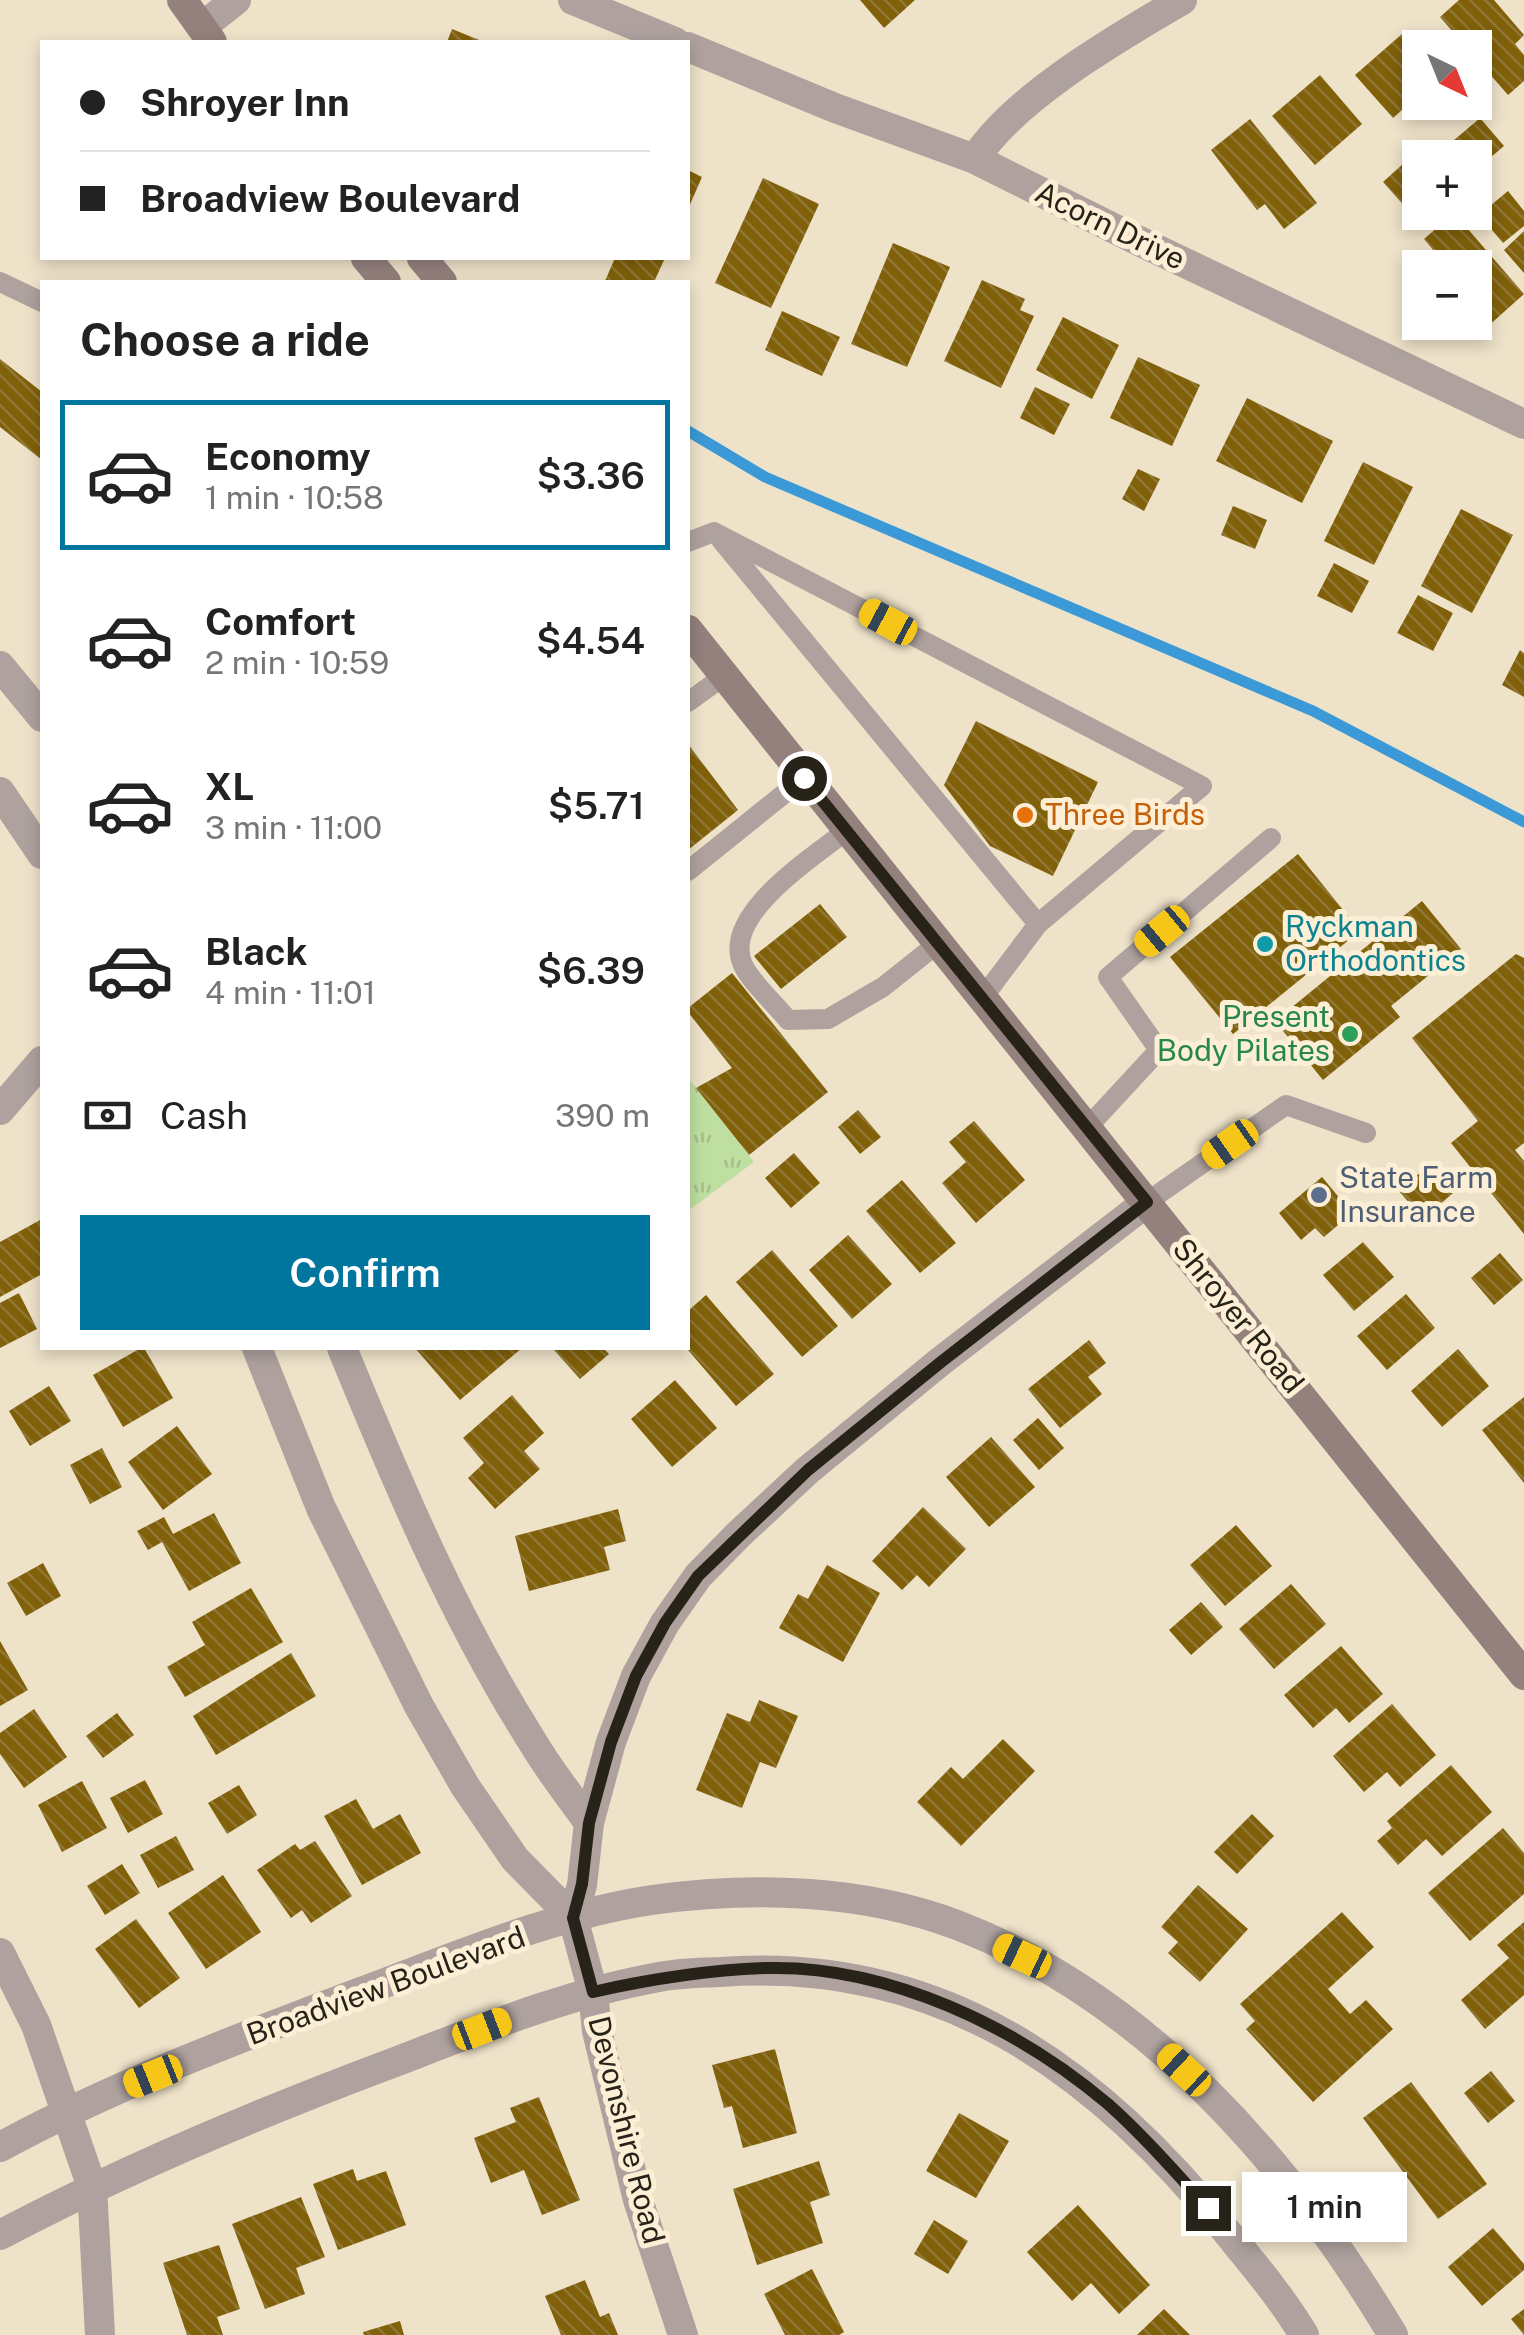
<!DOCTYPE html>
<html lang="en">
<head>
<meta charset="utf-8">
<style>
  :root { --surface:#fff; --page:#f2f2f2; --text:#222; --muted:#767676; --line:#e0e0e0; --accent:#00759e }
  body { margin:0; font-family:"Public Sans",sans-serif; background:var(--page); color:var(--text); height:100vh; display:flex; flex-direction:column; font-size:38px; white-space:nowrap }
  * { box-sizing:border-box; margin:0 }
  p { font-size:32px; color:var(--muted) }
  .icon { flex:none; width:55px; height:55px; fill:none; stroke:currentColor; stroke-width:2; stroke-linecap:round; stroke-linejoin:round }
  .map { position:relative; flex:1; overflow:hidden }
  .drawer { position:absolute; left:40px; top:280px; width:650px; height:1070px; display:flex; flex-direction:column; background:var(--surface); border-radius:0px; box-shadow:0 5px 15px #0003 }
  .drawer>* { flex:none }
  .banner { position:absolute; left:40px; top:40px; width:650px; height:220px; border-radius:0px; box-shadow:0 5px 15px #0003; display:grid; align-content:center; height:220px; padding:0 40px; background:var(--surface) }
  .needle { width:65px; rotate:137deg }
  .controls { position:absolute; left:1402px; top:30px; display:grid; gap:20px }
  .controls a { display:grid; place-items:center; width:90px; height:90px; border-radius:0px; background:var(--surface); box-shadow:0 5px 15px #0003; font-size:50px }
  .end { position:absolute; width:45px; height:45px; margin:-22px; border:12px solid #272319; background:#fff; box-shadow:0 0 0 5px #fff }
  .from { border-radius:50% }
  .bubble { position:absolute; height:70px; border-radius:0px; background:var(--surface); box-shadow:0 5px 15px #0003; font-size:32px; font-weight:600; line-height:70px; text-align:center }
  .car { position:absolute; width:30px; height:60px; margin:-30px -15px; border-radius:12px; box-shadow:0 0 8px 2px #0007; background:linear-gradient(#f5c518 24%,#345 0 40%,#f5c518 0 76%,#345 0 86%,#f5c518 0) }
  .banner b { display:flex; align-items:center; gap:35px; height:95px; font-size:38px }
  .banner b+b { border-top:2px solid var(--line) }
  .banner i { width:25px; height:25px; background:var(--text) }
  ul { padding:0; list-style:none }
  li { display:flex; align-items:center; gap:30px; height:150px; margin:0 20px 15px; padding:0 20px; border:5px solid transparent; border-radius:0px }
  li div { flex:1 }
  li b { display:block; font-size:38px }
  li em { font-style:normal; font-weight:600 }
  li.active { border-color:var(--accent) }
  li>.icon { width:90px; height:90px; stroke-width:1.5 }
  h2 { padding:0 40px; font-size:45px; line-height:120px }
  .pay { display:flex; align-items:center; gap:25px; height:110px; padding:0 40px; font-size:38px }
  .pay p { margin-inline-start:auto }
  .action { display:flex; gap:20px; margin-top:auto; padding:20px 40px }
  .action a { flex:1; height:115px; border-radius:0px; background:var(--accent); color:#fff; font-size:40px; font-weight:600; line-height:115px; text-align:center }
  .map>svg:first-child { display:block }
</style>
</head>
<body>
<div class="map">
<svg width="1524" height="2335" viewBox="0 0 1524 2335">
  <defs>
    <pattern id="grass-tufts" width="24" height="20" patternUnits="userSpaceOnUse" patternTransform="scale(2.5)"><rect width="24" height="20" fill="#bfdfa1"/><path d="M3 7l-1-3M5 7V3M7 7l1-3M15 17l-1-3M17 17v-4M19 17l1-3" fill="none" stroke="#a4bf8a"/></pattern>
    <pattern id="building-back-hatch" width="6" height="6" patternUnits="userSpaceOnUse" patternTransform="scale(2.5)"><rect width="6" height="6" fill="#806009"/><path d="M-1 5l2 2M0 0l6 6M5-1l2 2" fill="none" stroke="#907735"/></pattern>
  </defs>
  <rect width="100%" height="100%" fill="#eee2c9"/>
  <!-- grass -->
  <path fill="url(#grass-tufts)" d="M 688,1078 L 754,1162 L 688,1211 Z"/>
  <g fill="none" stroke-linecap="round" stroke-linejoin="round">
    <!-- stream -->
    <path stroke="#3a99d6" stroke-width="11" d="M 688,431 L 765,477 L 1313,711 L 1524,822"/>
  </g>
  <!-- building -->
  <path fill="url(#building-back-hatch)" d="M 860,0 L 915,0 L 884,28 Z
    M 1459,0 L 1494,0 L 1524,35 L 1515,44 L 1524,55 L 1524,81 L 1508,95 L 1475,57 L 1475,48 L 1467,48 L 1440,17 Z
    M 452,29 L 484,42 L 447,42 Z
    M 1402,34 L 1420,54 L 1420,94 L 1393,118 L 1355,75 Z
    M 1320,75 L 1362,124 L 1315,165 L 1272,116 Z
    M 1480,118 L 1504,146 L 1477,169 L 1475,158 L 1467,158 L 1453,141 Z
    M 1250,119 L 1317,203 L 1284,229 L 1265,204 L 1257,210 L 1211,150 Z
    M 1404,163 L 1420,182 L 1420,197 L 1407,209 L 1383,182 Z
    M 688,170 L 702,177 L 688,209 Z
    M 763,178 L 819,204 L 771,308 L 715,283 Z
    M 1508,191 L 1524,211 L 1524,226 L 1503,243 L 1479,215 Z
    M 1454,213 L 1524,294 L 1486,328 L 1475,316 L 1475,268 L 1439,268 L 1444,263 L 1424,239 Z
    M 1524,231 L 1524,273 L 1504,250 Z
    M 893,243 L 950,267 L 907,367 L 851,344 Z
    M 615,258 L 665,258 L 654,282 L 608,282 L 605,281 Z
    M 982,280 L 1025,299 L 1020,310 L 1034,316 L 1001,388 L 944,361 Z
    M 782,311 L 840,337 L 822,376 L 765,350 Z
    M 1063,317 L 1119,345 L 1092,399 L 1036,370 Z
    M 1138,357 L 1200,385 L 1172,446 L 1110,418 Z
    M 0,359 L 42,392 L 42,460 L 0,427 Z
    M 1035,387 L 1070,404 L 1054,435 L 1020,418 Z
    M 1247,398 L 1333,441 L 1302,503 L 1216,461 Z
    M 1363,462 L 1413,487 L 1374,565 L 1324,541 Z
    M 1138,469 L 1160,479 L 1144,511 L 1122,499 Z
    M 1233,506 L 1267,520 L 1255,549 L 1221,535 Z
    M 1461,509 L 1513,535 L 1472,613 L 1421,586 Z
    M 1334,563 L 1369,581 L 1352,613 L 1317,596 Z
    M 1418,595 L 1453,613 L 1433,651 L 1397,633 Z
    M 1520,650 L 1524,653 L 1524,697 L 1502,685 Z
    M 976,721 L 1098,782 L 1053,876 L 990,846 L 944,785 Z
    M 688,744 L 738,810 L 688,850 Z
    M 1298,854 L 1360,931 L 1233,1034 L 1170,957 Z
    M 1422,901 L 1461,949 L 1391,1006 L 1400,1017 L 1323,1080 L 1275,1021 Z
    M 820,904 L 847,937 L 781,989 L 754,956 Z
    M 1516,954 L 1524,958 L 1524,1143 L 1515,1150 L 1524,1161 L 1524,1234 L 1451,1143 L 1478,1121 L 1412,1038 Z
    M 732,973 L 828,1092 L 749,1155 L 696,1088 L 732,1068 L 688,1012 L 688,1008 Z
    M 858,1110 L 881,1137 L 860,1154 L 838,1127 Z
    M 974,1121 L 1025,1180 L 976,1223 L 942,1183 L 966,1162 L 949,1142 Z
    M 794,1153 L 820,1183 L 791,1208 L 765,1178 Z
    M 1429,1165 L 1453,1193 L 1423,1219 L 1399,1191 Z
    M 1322,1177 L 1352,1213 L 1324,1237 L 1315,1228 L 1301,1240 L 1279,1213 Z
    M 902,1180 L 956,1243 L 920,1273 L 866,1211 Z
    M 42,1219 L 42,1274 L 0,1297 L 0,1242 Z
    M 848,1235 L 892,1284 L 852,1319 L 809,1270 Z
    M 1363,1242 L 1394,1277 L 1354,1311 L 1323,1275 Z
    M 772,1250 L 838,1326 L 802,1357 L 736,1282 Z
    M 1500,1253 L 1523,1280 L 1494,1305 L 1471,1278 Z
    M 19,1293 L 37,1329 L 0,1348 L 0,1303 Z
    M 1406,1294 L 1435,1328 L 1387,1370 L 1357,1336 Z
    M 706,1295 L 774,1374 L 736,1406 L 688,1350 L 688,1311 Z
    M 1089,1340 L 1106,1363 L 1088,1377 L 1102,1394 L 1060,1428 L 1028,1389 Z
    M 141,1348 L 144,1348 L 173,1398 L 123,1427 L 93,1375 Z
    M 415,1348 L 522,1348 L 460,1400 Z
    M 557,1348 L 603,1348 L 609,1354 L 580,1379 L 554,1350 Z
    M 1458,1349 L 1489,1386 L 1442,1427 L 1411,1391 Z
    M 675,1380 L 717,1428 L 672,1467 L 631,1419 Z
    M 49,1386 L 71,1421 L 30,1446 L 9,1411 Z
    M 512,1395 L 544,1433 L 524,1451 L 540,1469 L 495,1509 L 468,1478 L 484,1463 L 463,1438 Z
    M 1524,1397 L 1524,1483 L 1482,1430 Z
    M 1038,1418 L 1064,1448 L 1039,1470 L 1013,1440 Z
    M 177,1426 L 212,1474 L 163,1510 L 128,1462 Z
    M 991,1437 L 1035,1487 L 989,1527 L 946,1477 Z
    M 102,1448 L 122,1487 L 90,1504 L 70,1465 Z
    M 923,1507 L 966,1549 L 929,1587 L 917,1575 L 902,1590 L 872,1561 Z
    M 618,1509 L 626,1541 L 604,1547 L 610,1570 L 529,1591 L 515,1536 Z
    M 214,1513 L 241,1563 L 189,1591 L 162,1542 L 148,1550 L 137,1531 L 164,1517 L 173,1534 Z
    M 1236,1525 L 1272,1566 L 1225,1606 L 1190,1565 Z
    M 43,1563 L 61,1596 L 26,1616 L 7,1583 Z
    M 827,1565 L 880,1593 L 843,1662 L 779,1628 L 798,1594 L 808,1599 Z
    M 1291,1584 L 1326,1624 L 1274,1669 L 1239,1629 Z
    M 251,1588 L 283,1642 L 185,1697 L 167,1667 L 205,1645 L 192,1622 Z
    M 1201,1602 L 1223,1627 L 1191,1655 L 1169,1630 Z
    M 0,1641 L 28,1690 L 0,1706 Z
    M 1341,1646 L 1383,1694 L 1349,1723 L 1336,1708 L 1313,1728 L 1284,1695 Z
    M 291,1653 L 316,1696 L 216,1755 L 193,1716 Z
    M 759,1700 L 798,1716 L 776,1768 L 760,1762 L 742,1808 L 696,1790 L 727,1713 L 750,1722 Z
    M 1392,1704 L 1436,1755 L 1400,1787 L 1387,1772 L 1364,1792 L 1333,1756 Z
    M 34,1709 L 67,1757 L 24,1788 L 0,1754 L 0,1733 Z
    M 117,1713 L 134,1735 L 103,1758 L 86,1736 Z
    M 1003,1739 L 1035,1771 L 961,1846 L 917,1802 L 951,1767 L 963,1779 Z
    M 1451,1765 L 1492,1812 L 1442,1856 L 1426,1839 L 1398,1865 L 1377,1841 L 1392,1828 L 1387,1821 Z
    M 145,1780 L 163,1814 L 128,1833 L 110,1798 Z
    M 82,1781 L 107,1828 L 62,1852 L 38,1805 Z
    M 239,1785 L 257,1815 L 227,1834 L 208,1803 Z
    M 356,1799 L 373,1829 L 400,1814 L 421,1853 L 362,1885 L 324,1816 Z
    M 1252,1814 L 1274,1836 L 1237,1874 L 1214,1852 Z
    M 1503,1828 L 1524,1853 L 1524,1894 L 1470,1941 L 1428,1893 Z
    M 176,1836 L 194,1870 L 158,1888 L 140,1855 Z
    M 315,1841 L 352,1896 L 311,1923 L 302,1910 L 291,1918 L 257,1870 L 295,1844 L 300,1850 Z
    M 122,1864 L 140,1893 L 105,1915 L 87,1886 Z
    M 223,1875 L 261,1932 L 206,1969 L 168,1913 Z
    M 1198,1885 L 1248,1929 L 1200,1982 L 1168,1953 L 1178,1942 L 1161,1927 Z
    M 1342,1912 L 1374,1947 L 1328,1989 L 1350,2014 L 1366,2000 L 1393,2029 L 1313,2102 L 1246,2029 L 1255,2021 L 1240,2004 Z
    M 136,1919 L 180,1978 L 139,2008 L 95,1949 Z
    M 1524,1922 L 1524,1995 L 1485,2029 L 1461,2000 L 1509,1958 L 1497,1945 Z
    M 775,2049 L 797,2133 L 743,2148 L 732,2106 L 724,2108 L 712,2065 Z
    M 1491,2071 L 1515,2101 L 1488,2123 L 1464,2093 Z
    M 1411,2082 L 1487,2184 L 1438,2219 L 1363,2118 Z
    M 539,2097 L 580,2200 L 542,2215 L 524,2170 L 491,2183 L 474,2138 L 516,2122 L 510,2108 Z
    M 959,2113 L 1009,2141 L 976,2198 L 926,2171 Z
    M 819,2161 L 830,2195 L 810,2202 L 823,2243 L 757,2265 L 733,2189 Z
    M 353,2169 L 357,2181 L 386,2171 L 406,2225 L 338,2250 L 313,2184 Z
    M 301,2197 L 325,2257 L 296,2268 L 305,2294 L 265,2309 L 232,2224 Z
    M 1078,2205 L 1150,2285 L 1119,2314 L 1091,2283 L 1072,2301 L 1027,2252 Z
    M 934,2220 L 968,2241 L 948,2274 L 914,2254 Z
    M 1493,2228 L 1524,2264 L 1524,2270 L 1482,2306 L 1448,2267 Z
    M 219,2245 L 240,2309 L 217,2317 L 223,2335 L 187,2335 L 163,2263 Z
    M 812,2269 L 844,2332 L 839,2335 L 785,2335 L 764,2294 Z
    M 585,2280 L 600,2317 L 609,2313 L 618,2335 L 561,2335 L 545,2296 Z
    M 1164,2309 L 1190,2335 L 1137,2335 Z
    M 1524,2309 L 1524,2335 L 1511,2319 Z
    M 400,2321 L 404,2335 L 364,2335 L 363,2332 Z"/>
  <g fill="none" stroke-linecap="round" stroke-linejoin="round">
    <!-- lane -->
    <path stroke="#aea19e" stroke-width="20" d="M 0,282 L 42,302
      M 721,540 L 1038,924
      M 688,542 L 714,532 L 1202,786 L 1038,924 L 981,1000
      M 688,702 L 724,676
      M 847,830 C 814,857 720,915 743,965 C 750,981 776,1005 788,1020 L 828,1019 L 883,987 L 937,944
      M 688,871 L 805,777
      M 1086,1129 L 1159,1050 L 1108,977 L 1271,838
      M 1147,1202 L 1286,1105 L 1366,1133"/>
    <!-- street -->
    <path stroke="#aea19e" stroke-width="30" d="M 573,0 L 675,42
      M 203,26 L 236,0
      M 688,47 L 835,108 L 975,159 L 1141,242 L 1524,424
      M 975,159 C 1013,98 1119,37 1182,0
      M 0,666 L 42,717
      M 0,792 L 42,854
      M 0,1110 L 42,1061
      M 257,1348 L 321,1508 L 419,1706 L 465,1786 L 515,1859 L 573,1918
      M 342,1348 C 397,1482 454,1618 532,1741 C 549,1770 570,1796 589,1823
      M 0,1953 L 36,2025 L 92,2187 L 100,2335
      M 0,2147 C 114,2085 237,2039 358,1993 C 453,1958 551,1915 652,1900 C 751,1886 862,1889 957,1925 C 1147,1998 1291,2164 1393,2335
      M 0,2235 C 125,2169 254,2115 387,2065 C 476,2031 565,1994 659,1977 C 679,1973 700,1973 720,1972 C 938,1956 1096,2068 1227,2232 C 1254,2265 1282,2298 1304,2335
      M 683,2335 L 638,2200 L 597,2031 L 593,1992 L 573,1918 L 582,1885 L 589,1823 L 611,1742 L 636,1676 L 665,1623 L 698,1576 L 738,1535 L 808,1470 L 941,1361 L 1147,1202"/>
    <!-- secondary -->
    <path stroke="#94817d" stroke-width="30" d="M 182,0 L 212,42
      M 366,258 L 386,282
      M 422,258 L 442,282
      M 688,630 L 1524,1675"/>
  </g>
  <g fill="none" stroke-linecap="round" stroke-linejoin="round">
    <!-- route -->
    <path stroke="#272319" stroke-width="12" d="M 804,778 L 1147,1202 L 941,1362 L 808,1470 L 698,1576 L 665,1623 L 636,1676 L 611,1742 L 589,1823 L 582,1884 L 573,1918 L 593,1992 C 651,1979 707,1970 767,1968 C 888,1965 1017,2027 1108,2104 C 1144,2136 1176,2173 1208,2208"/>
  </g>
  <!-- markers -->
  <circle fill="#e8710a" stroke="#fcefd6" stroke-width="4" cx="1025" cy="815" r="10"/>
  <circle fill="#0f9aa8" stroke="#fcefd6" stroke-width="4" cx="1265" cy="944" r="10"/>
  <circle fill="#2e9e5b" stroke="#fcefd6" stroke-width="4" cx="1350" cy="1034" r="10"/>
  <circle fill="#5c6f8a" stroke="#fcefd6" stroke-width="4" cx="1319" cy="1195" r="10"/>
  <g text-anchor="middle" stroke-width="10" stroke-linejoin="round" paint-order="stroke">
    <!-- street labels -->
    <g font-size="30" fill="#272319" stroke="#fcefd6">
      <text transform="translate(1110 226) rotate(26)" y="10">Acorn Drive</text>
      <text transform="translate(1238 1316) rotate(51)" y="10">Shroyer Road</text>
      <text transform="translate(386 1986) rotate(-20)" y="10">Broadview Boulevard</text>
      <text transform="translate(626 2130) rotate(76)" y="10">Devonshire Road</text>
    </g>
    <!-- food labels -->
    <g font-size="30" fill="#c56008" stroke="#fcefd6" text-anchor="start">
      <text x="1045" y="825">Three Birds</text>
    </g>
    <!-- culture labels -->
    <g font-size="30" fill="#0d838f" stroke="#fcefd6" text-anchor="start">
      <text x="1285" y="937">Ryckman<tspan x="1285" dy="34">Orthodontics</tspan></text>
    </g>
    <!-- leisure labels -->
    <g font-size="30" fill="#27864d" stroke="#fcefd6" text-anchor="end">
      <text x="1330" y="1027">Present<tspan x="1330" dy="34">Body Pilates</tspan></text>
    </g>
    <!-- service labels -->
    <g font-size="30" fill="#4e5e75" stroke="#fcefd6" text-anchor="start">
      <text x="1339" y="1188">State Farm<tspan x="1339" dy="34">Insurance</tspan></text>
    </g>
  </g>
</svg>
<div class="controls">
<a><svg class="needle" viewBox="-14 -14 28 28"><path d="M0-13l5 13h-10z" fill="#e53935"/><path d="M0 13l5-13h-10z" fill="#767676"/></svg></a>
<a>+</a>
<a>−</a>
</div>
<i class="end from" style="left:804px;top:778px"></i>
<i class="end" style="left:1208px;top:2208px"></i>
<div class="bubble" style="left:1242px;top:2172px;width:165px">1 min</div>
<i class="car" style="left:888px;top:622px;rotate:298deg"></i>
<i class="car" style="left:1162px;top:931px;rotate:230deg"></i>
<i class="car" style="left:1230px;top:1144px;rotate:235deg"></i>
<i class="car" style="left:1022px;top:1956px;rotate:295deg"></i>
<i class="car" style="left:482px;top:2029px;rotate:69deg"></i>
<i class="car" style="left:1184px;top:2070px;rotate:313deg"></i>
<i class="car" style="left:153px;top:2076px;rotate:248deg"></i>
<div class="banner">
<b><i class="from"></i>Shroyer Inn</b>
<b><i></i>Broadview Boulevard</b>
</div>
<section class="drawer">
<h2>Choose a ride</h2>
<ul>
<li class="active"><svg class="icon" aria-label="car" viewBox="0 0 24 24"><path d="M5 17H2v-5l4-1 3-4h7l3 4 3 1v5h-3M9 17h6M6 11h13"/><circle cx="7" cy="17" r="2"/><circle cx="17" cy="17" r="2"/></svg><div><b>Economy</b><p>1 min · 10:58</p></div><em>$3.36</em></li>
<li><svg class="icon" aria-label="car" viewBox="0 0 24 24"><path d="M5 17H2v-5l4-1 3-4h7l3 4 3 1v5h-3M9 17h6M6 11h13"/><circle cx="7" cy="17" r="2"/><circle cx="17" cy="17" r="2"/></svg><div><b>Comfort</b><p>2 min · 10:59</p></div><em>$4.54</em></li>
<li><svg class="icon" aria-label="car" viewBox="0 0 24 24"><path d="M5 17H2v-5l4-1 3-4h7l3 4 3 1v5h-3M9 17h6M6 11h13"/><circle cx="7" cy="17" r="2"/><circle cx="17" cy="17" r="2"/></svg><div><b>XL</b><p>3 min · 11:00</p></div><em>$5.71</em></li>
<li><svg class="icon" aria-label="car" viewBox="0 0 24 24"><path d="M5 17H2v-5l4-1 3-4h7l3 4 3 1v5h-3M9 17h6M6 11h13"/><circle cx="7" cy="17" r="2"/><circle cx="17" cy="17" r="2"/></svg><div><b>Black</b><p>4 min · 11:01</p></div><em>$6.39</em></li>
</ul>
<div class="pay"><svg class="icon" aria-label="cash" viewBox="0 0 24 24"><path d="M3 7h18v10H3z"/><circle cx="12" cy="12" r="2"/></svg>Cash<p>390 m</p></div>
<div class="action"><a>Confirm</a></div>
</section>
</div>
</body>
</html>
